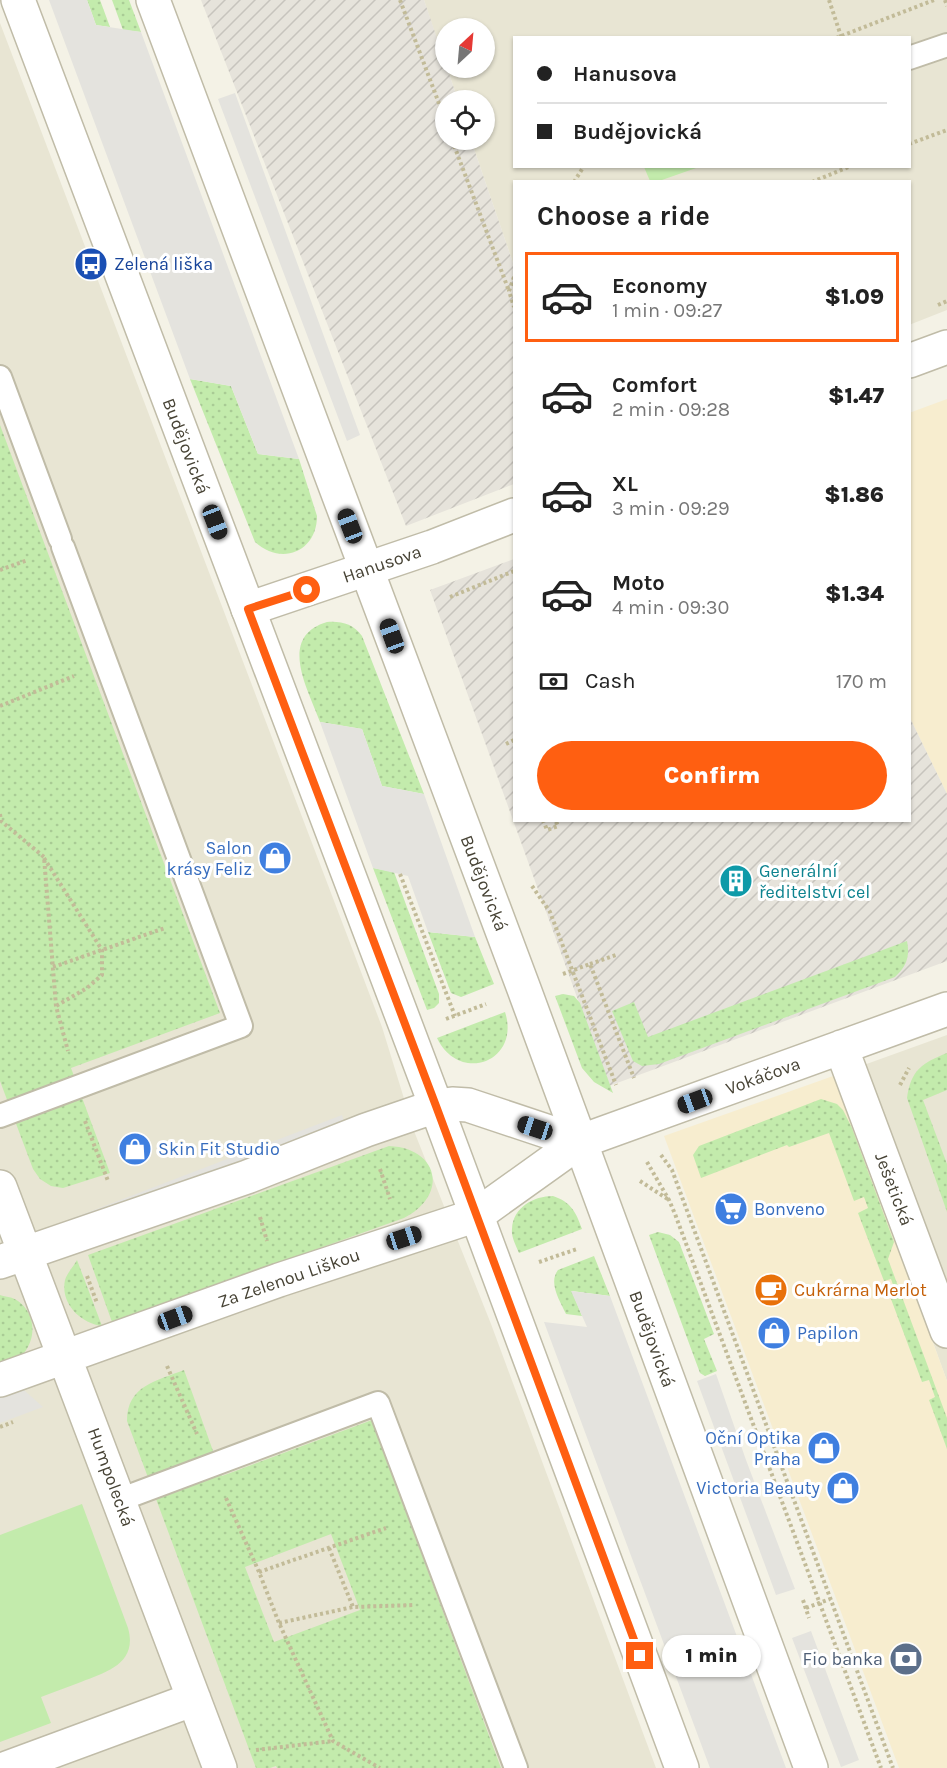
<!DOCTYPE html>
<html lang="en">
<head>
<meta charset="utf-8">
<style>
  :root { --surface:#fff; --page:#f6f6f6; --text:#222; --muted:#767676; --line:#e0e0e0; --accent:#ff5f11 }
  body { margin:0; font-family:Karla,sans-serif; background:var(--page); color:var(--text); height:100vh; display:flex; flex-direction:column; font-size:22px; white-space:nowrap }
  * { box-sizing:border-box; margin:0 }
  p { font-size:20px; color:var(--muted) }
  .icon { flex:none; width:33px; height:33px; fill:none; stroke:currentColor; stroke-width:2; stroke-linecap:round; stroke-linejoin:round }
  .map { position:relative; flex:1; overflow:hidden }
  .sheet { position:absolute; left:513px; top:180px; width:398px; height:642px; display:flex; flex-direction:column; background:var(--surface); border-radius:0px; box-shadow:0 2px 4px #0004 }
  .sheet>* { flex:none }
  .top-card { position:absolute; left:513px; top:36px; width:398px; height:132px; border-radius:0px; box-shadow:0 2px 4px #0004; display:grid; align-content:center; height:132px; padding:0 24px; background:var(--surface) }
  .needle { width:39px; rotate:26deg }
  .buttons { position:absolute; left:435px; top:18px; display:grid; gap:12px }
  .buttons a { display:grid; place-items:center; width:60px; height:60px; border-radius:50%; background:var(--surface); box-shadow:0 2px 4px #0004; font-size:30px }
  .end { position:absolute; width:27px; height:27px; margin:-14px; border:8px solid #ff5f11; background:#fff; box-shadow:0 0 0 3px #fff }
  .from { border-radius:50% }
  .bubble { position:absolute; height:42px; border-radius:21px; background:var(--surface); box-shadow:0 2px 4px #0004; font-size:20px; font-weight:800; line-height:42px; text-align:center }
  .car { position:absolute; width:18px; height:36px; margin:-18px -9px; border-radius:8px; box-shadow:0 0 4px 2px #0007; background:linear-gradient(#222 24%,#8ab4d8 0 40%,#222 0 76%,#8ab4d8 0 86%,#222 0) }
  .top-card b { display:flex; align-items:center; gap:21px; height:57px; font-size:22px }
  .top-card b+b { border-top:2px solid var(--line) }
  .top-card i { width:15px; height:15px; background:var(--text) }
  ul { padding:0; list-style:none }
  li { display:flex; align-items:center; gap:18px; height:90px; margin:0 12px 9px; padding:0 12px; border:3px solid transparent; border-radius:0px }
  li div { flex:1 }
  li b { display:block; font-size:22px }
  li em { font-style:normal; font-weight:800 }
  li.current { border-color:var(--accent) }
  li>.icon { width:54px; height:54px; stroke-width:1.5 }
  h2 { padding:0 24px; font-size:27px; line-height:72px }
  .pay { display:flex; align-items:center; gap:15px; height:66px; padding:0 24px; font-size:22px }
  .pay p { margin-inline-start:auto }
  .action { display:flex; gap:12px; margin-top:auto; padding:12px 24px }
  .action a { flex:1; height:69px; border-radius:36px; background:var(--accent); color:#fff; font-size:24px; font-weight:800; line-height:69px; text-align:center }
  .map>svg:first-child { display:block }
</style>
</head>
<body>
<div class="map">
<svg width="947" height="1768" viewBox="0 0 947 1768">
  <defs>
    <pattern id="industrial-furrows" width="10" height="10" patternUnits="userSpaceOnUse" patternTransform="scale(1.5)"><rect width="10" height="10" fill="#e6e3db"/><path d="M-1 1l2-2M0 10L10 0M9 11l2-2" fill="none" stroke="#c7c4bd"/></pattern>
    <pattern id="grass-dots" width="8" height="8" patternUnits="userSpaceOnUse" patternTransform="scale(1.5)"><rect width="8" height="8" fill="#c3ebac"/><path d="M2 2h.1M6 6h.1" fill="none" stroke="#a9cb95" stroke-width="1.8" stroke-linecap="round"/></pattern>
  </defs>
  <rect width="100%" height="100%" fill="#f4f2e6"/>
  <!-- residential -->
  <path fill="#e8e5d3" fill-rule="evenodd" d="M 424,0 L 947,0 L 947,310 L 909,325 L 909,182 L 514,182 L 514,266 L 471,140 L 484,140 L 484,100 L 458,100 L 447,68 L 484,68 L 484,28 L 446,28 L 445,64 ZM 514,38 L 909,38 L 909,166 L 514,166 Z
    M 0,23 L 382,1027 L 414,1131 L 491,1324 L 656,1768 L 0,1768 Z
    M 947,1035 L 947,1381 L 836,1075 Z"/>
  <!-- commercial -->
  <path fill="#f7edcf" d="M 947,399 L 947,794 L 909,716 L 909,413 Z
    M 836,1075 L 947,1381 L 947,1768 L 899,1768 L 664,1136 Z"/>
  <!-- industrial -->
  <path fill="url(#industrial-furrows)" d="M 201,0 L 424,0 L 458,100 L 446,100 L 446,140 L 471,140 L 514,266 L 514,484 L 406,526 Z
    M 514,559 L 514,820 L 909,820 L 909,716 L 947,794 L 947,961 L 609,1086 L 430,590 Z"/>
  <!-- grass -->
  <path fill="url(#grass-dots)" fill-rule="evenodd" d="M 87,0 L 100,0 L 110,27 L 96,25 Z
    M 112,0 L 129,0 L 141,32 L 123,30 Z
    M 190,379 L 231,386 L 258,454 L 299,459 L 317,516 C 317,552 281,566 255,542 Z
    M 0,425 L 220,1013 L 71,1068 L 110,1173 L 63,1188 L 51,1186 L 40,1179 L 33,1169 L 0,1081 Z
    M 327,622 C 342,621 353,624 362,636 L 424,794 L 382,786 L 362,729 L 320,722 C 308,689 277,637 327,622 Z
    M 373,868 L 394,872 L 439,994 L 439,1003 L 434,1008 L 427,1010 Z
    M 428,932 L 475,937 L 494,984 L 461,997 L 451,993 Z
    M 907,941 C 910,956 907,966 895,977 L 659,1064 L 642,1066 L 633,1061 L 612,1011 L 634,1002 L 648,1037 Z
    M 563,994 L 574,996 L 580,1003 L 613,1093 L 594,1082 L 582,1068 L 555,996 Z
    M 505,1012 C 521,1061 460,1085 437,1038 Z
    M 947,1053 L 947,1090 L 923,1100 L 947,1164 L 947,1212 L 907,1098 C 911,1070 922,1063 947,1053 Z
    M 821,1099 L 837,1104 L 843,1110 L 852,1128 L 894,1242 L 888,1259 L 947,1418 L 947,1449 L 929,1400 L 935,1397 L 929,1380 L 922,1382 L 891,1299 L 897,1296 L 891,1279 L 884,1281 L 858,1213 L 868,1208 L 864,1197 L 854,1201 L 829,1133 L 789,1147 L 787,1145 L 701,1178 L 693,1155 L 699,1146 Z
    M 389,1146 C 439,1148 449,1195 404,1218 L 112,1322 L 88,1255 Z
    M 553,1196 C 571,1202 576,1212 582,1229 L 519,1253 C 516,1245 511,1237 512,1229 C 513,1207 534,1196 553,1196 Z
    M 658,1232 L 670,1235 L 679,1242 L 714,1334 L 704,1339 L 717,1371 L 705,1376 L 700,1373 L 649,1235 Z
    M 594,1256 L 610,1296 L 572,1291 L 582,1316 L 566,1314 C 560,1301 548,1283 558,1270 Z
    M 77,1260 L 102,1326 C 81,1323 60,1304 65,1280 C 67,1273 74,1266 77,1260 Z
    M 0,1295 C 6,1297 13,1297 18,1301 C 35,1313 37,1337 24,1353 C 18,1361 8,1364 0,1369 Z
    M 184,1370 L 222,1476 L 372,1420 L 501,1768 L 277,1768 L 276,1766 L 270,1768 L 256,1768 L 127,1421 C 127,1385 157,1381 184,1370 ZM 331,1534 L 360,1610 L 274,1642 L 245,1567 Z"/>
  <!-- park -->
  <path fill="#c3ebac" d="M 644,167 L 699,167 L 659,181 L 650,181 Z
    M 82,1504 L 128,1628 C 138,1663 107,1672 81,1682 C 68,1687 54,1692 41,1697 L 51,1723 L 0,1742 L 0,1535 Z"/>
  <!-- parking -->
  <path fill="#e4e3de" d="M 49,0 L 87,0 L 96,25 L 141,32 L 299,459 L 258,454 L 231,386 L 190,379 Z
    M 235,93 L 360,435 L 347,441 L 218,99 Z
    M 320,722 L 362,729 L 382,786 L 424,794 L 475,937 L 428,932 L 408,876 L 373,868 Z
    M 342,1115 L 349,1137 L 75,1236 L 68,1220 Z
    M 571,1291 L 610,1296 L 786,1768 L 710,1768 L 544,1322 L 587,1327 Z
    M 716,1374 L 746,1460 L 795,1589 L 776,1595 L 697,1381 Z
    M 16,1383 L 43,1407 L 0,1423 L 0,1389 Z
    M 811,1631 L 859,1760 L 841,1767 L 792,1638 Z"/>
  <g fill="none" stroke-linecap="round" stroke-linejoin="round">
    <!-- service casing -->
    <g stroke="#c0bca8" stroke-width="26">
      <path id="service" d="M 909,58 L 947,45
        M 0,377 L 60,539
        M 0,1116 L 241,1026 L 63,547
        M 119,1500 L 378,1403 L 516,1768"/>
    </g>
    <!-- minor casing -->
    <g stroke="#c0bca8" stroke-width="36">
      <path id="minor" d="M 909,361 L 947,347
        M 248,609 L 432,547 L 514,515
        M 841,1047 L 947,1331
        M 0,1187 L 220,1768
        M 0,1262 L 247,1177 L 366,1130 L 436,1106 L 452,1104 L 468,1105 L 579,1142
        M 0,1380 L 279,1280 L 477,1215 L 579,1142 L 947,1009
        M 7,1768 L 194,1699"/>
    </g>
    <!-- tertiary casing -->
    <g stroke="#c0bca8" stroke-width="36">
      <path id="tertiary" d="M 18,0 L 436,1106 L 682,1768
        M 153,0 L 524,989 L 811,1768"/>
    </g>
    <!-- path -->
    <path stroke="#c2bb98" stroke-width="4" stroke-dasharray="3 3" stroke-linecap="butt" d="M 400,0 L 446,122
      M 829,0 L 841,36
      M 945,0 L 947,6
      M 836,38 L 934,0
      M 452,140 L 509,291
      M 909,144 L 947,130
      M 574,182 L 584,166
      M 812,182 L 851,166
      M 514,277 L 509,291 L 514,307
      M 938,305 L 947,301
      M 0,570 L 28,560
      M 450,597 L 514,571
      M 0,706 L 74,676
      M 506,744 L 514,740
      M 0,814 L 1,821 L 44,857 L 56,1006 L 68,1051
      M 543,820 L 547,830 L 558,826 L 555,820
      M 44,858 L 102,950 L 102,975 L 87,988 L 56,1006
      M 400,874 L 455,1016
      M 532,886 L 550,912 L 616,1085
      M 590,964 L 616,955
      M 53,967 L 165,928
      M 563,974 L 590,964 L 634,1078
      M 446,1019 L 486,1004
      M 900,1085 L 909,1068
      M 85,1121 L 108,1181
      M 661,1155 L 672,1170 L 893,1768
      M 647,1162 L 669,1200 L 675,1214 L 881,1768
      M 380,1169 L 390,1199
      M 640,1181 L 669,1200
      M 260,1217 L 267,1241
      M 539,1262 L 577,1249
      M 87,1276 L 97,1303
      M 167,1366 L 197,1434
      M 0,1427 L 13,1422
      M 226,1498 L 259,1572 L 279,1623 L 333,1741 L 380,1768
      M 329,1548 L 353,1607
      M 259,1572 L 386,1528
      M 803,1600 L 809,1618
      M 806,1608 L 830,1599
      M 279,1623 L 353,1607 L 415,1605
      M 256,1750 L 333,1741"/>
    <!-- service -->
    <use href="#service" stroke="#fff" stroke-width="22"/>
    <!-- minor -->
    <use href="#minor" stroke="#fff" stroke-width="33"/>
    <!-- tertiary -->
    <use href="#tertiary" stroke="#fff" stroke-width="33"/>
  </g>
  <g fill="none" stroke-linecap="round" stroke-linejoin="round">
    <!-- route -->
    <path stroke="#ff5f11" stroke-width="8" d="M 307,590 L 248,609 L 436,1106 L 640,1656"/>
  </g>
  <!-- icons -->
  <defs>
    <g id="bus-disc" transform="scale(1.725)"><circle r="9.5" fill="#1a4fb4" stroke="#fff"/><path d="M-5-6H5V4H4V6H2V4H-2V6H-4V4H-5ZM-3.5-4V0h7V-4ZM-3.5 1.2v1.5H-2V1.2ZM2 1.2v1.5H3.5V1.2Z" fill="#fff"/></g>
    <g id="shop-disc" transform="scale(1.725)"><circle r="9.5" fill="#3f7fe0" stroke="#fff"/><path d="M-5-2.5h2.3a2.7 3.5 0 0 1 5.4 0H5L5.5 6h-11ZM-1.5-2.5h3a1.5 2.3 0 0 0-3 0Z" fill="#fff"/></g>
    <g id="building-disc" transform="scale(1.725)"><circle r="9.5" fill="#0f9aa8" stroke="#fff"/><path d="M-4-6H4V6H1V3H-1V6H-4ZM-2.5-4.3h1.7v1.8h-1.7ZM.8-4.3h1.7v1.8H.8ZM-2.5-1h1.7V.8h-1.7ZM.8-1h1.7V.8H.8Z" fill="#fff"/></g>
    <g id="supermarket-disc" transform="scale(1.725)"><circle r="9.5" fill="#3f7fe0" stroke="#fff"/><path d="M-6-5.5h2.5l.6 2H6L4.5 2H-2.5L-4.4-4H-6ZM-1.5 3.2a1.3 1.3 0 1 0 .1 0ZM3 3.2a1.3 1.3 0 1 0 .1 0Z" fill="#fff"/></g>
    <g id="cafe-disc" transform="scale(1.725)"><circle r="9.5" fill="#e8710a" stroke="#fff"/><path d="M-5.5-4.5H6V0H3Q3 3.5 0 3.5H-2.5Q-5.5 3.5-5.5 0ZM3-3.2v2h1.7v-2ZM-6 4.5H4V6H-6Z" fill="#fff"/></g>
    <g id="bank-disc" transform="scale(1.725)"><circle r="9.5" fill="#5c6f8a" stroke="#fff"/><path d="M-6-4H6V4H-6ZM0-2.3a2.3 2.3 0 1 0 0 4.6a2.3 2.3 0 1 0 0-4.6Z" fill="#fff"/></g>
  </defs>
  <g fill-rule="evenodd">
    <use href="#bus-disc" x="91" y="264"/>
    <use href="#shop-disc" x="275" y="858"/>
    <use href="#building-disc" x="736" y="881"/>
    <use href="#shop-disc" x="135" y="1149"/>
    <use href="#supermarket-disc" x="731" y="1209"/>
    <use href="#cafe-disc" x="771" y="1290"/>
    <use href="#shop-disc" x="774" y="1333"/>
    <use href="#shop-disc" x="824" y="1448"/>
    <use href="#shop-disc" x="843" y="1488"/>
    <use href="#bank-disc" x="906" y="1659"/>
  </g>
  <g text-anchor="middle" stroke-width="6" stroke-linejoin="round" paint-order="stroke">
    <!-- transit labels -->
    <g font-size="18" fill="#164399" stroke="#fff" text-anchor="start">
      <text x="114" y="270">Zelená liška</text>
    </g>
    <!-- street labels -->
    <g font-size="18" fill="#474335" stroke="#fff">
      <text transform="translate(186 446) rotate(69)" y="6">Budějovická</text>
      <text transform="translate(382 564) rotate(-19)" y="6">Hanusova</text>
      <text transform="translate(484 883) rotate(69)" y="6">Budějovická</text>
      <text transform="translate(763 1076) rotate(-20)" y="6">Vokáčova</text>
      <text transform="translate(894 1189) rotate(69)" y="6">Ješetická</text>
      <text transform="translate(289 1278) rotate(-19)" y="6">Za Zelenou Liškou</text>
      <text transform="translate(652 1339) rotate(70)" y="6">Budějovická</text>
      <text transform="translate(111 1477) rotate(70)" y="6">Humpolecká</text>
    </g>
    <!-- shop labels -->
    <g font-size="18" fill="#366cbe" stroke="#fff" text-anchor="end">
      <text x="252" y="854">Salon<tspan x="252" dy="21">krásy Feliz</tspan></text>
      <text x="158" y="1155" text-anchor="start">Skin Fit Studio</text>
      <text x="754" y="1215" text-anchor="start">Bonveno</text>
      <text x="797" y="1339" text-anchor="start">Papilon</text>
      <text x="801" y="1444">Oční Optika<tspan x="801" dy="21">Praha</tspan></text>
      <text x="820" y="1494">Victoria Beauty</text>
    </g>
    <!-- culture labels -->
    <g font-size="18" fill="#0d838f" stroke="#fff" text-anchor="start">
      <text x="759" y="877">Generální<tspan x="759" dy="21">ředitelství cel</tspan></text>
    </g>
    <!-- food labels -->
    <g font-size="18" fill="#c56008" stroke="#fff" text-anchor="start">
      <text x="794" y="1296">Cukrárna Merlot</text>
    </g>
    <!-- service labels -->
    <g font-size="18" fill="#4e5e75" stroke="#fff" text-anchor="end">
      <text x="883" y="1665">Fio banka</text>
    </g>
  </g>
</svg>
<div class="buttons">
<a><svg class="needle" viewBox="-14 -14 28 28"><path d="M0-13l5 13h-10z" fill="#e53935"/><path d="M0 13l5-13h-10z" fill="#767676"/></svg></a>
<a><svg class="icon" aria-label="locate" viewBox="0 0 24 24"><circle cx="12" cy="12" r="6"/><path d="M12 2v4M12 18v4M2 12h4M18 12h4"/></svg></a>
</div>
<i class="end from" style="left:307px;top:590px"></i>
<i class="end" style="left:640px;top:1656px"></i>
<div class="bubble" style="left:662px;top:1635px;width:99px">1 min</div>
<i class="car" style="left:215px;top:522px;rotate:159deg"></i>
<i class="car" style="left:350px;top:526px;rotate:339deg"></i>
<i class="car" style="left:392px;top:636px;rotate:340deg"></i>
<i class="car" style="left:695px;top:1101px;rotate:250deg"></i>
<i class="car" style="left:535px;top:1128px;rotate:288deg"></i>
<i class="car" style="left:404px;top:1238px;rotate:72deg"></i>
<i class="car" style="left:175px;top:1318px;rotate:70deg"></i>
<div class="top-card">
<b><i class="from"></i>Hanusova</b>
<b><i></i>Budějovická</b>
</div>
<section class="sheet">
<h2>Choose a ride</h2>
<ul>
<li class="current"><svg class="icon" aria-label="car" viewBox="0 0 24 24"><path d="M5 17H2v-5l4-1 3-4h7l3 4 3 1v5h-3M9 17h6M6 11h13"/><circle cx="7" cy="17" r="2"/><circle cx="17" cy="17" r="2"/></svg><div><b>Economy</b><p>1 min · 09:27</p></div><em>$1.09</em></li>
<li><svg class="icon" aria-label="car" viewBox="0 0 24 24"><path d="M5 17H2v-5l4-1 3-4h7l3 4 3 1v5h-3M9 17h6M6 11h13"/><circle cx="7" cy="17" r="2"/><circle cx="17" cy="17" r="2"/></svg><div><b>Comfort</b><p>2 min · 09:28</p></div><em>$1.47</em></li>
<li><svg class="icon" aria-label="car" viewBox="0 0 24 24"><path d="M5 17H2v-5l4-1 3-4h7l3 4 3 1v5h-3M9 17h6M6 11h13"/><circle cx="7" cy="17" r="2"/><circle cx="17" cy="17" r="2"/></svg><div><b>XL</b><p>3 min · 09:29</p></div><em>$1.86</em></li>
<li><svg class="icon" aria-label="car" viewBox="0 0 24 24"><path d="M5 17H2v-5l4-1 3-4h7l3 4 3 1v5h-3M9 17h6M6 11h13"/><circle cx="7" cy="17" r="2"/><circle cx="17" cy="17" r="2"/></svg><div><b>Moto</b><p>4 min · 09:30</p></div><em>$1.34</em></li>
</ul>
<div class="pay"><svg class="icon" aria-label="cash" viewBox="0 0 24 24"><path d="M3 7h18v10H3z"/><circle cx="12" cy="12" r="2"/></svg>Cash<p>170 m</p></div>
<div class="action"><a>Confirm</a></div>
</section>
</div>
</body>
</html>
